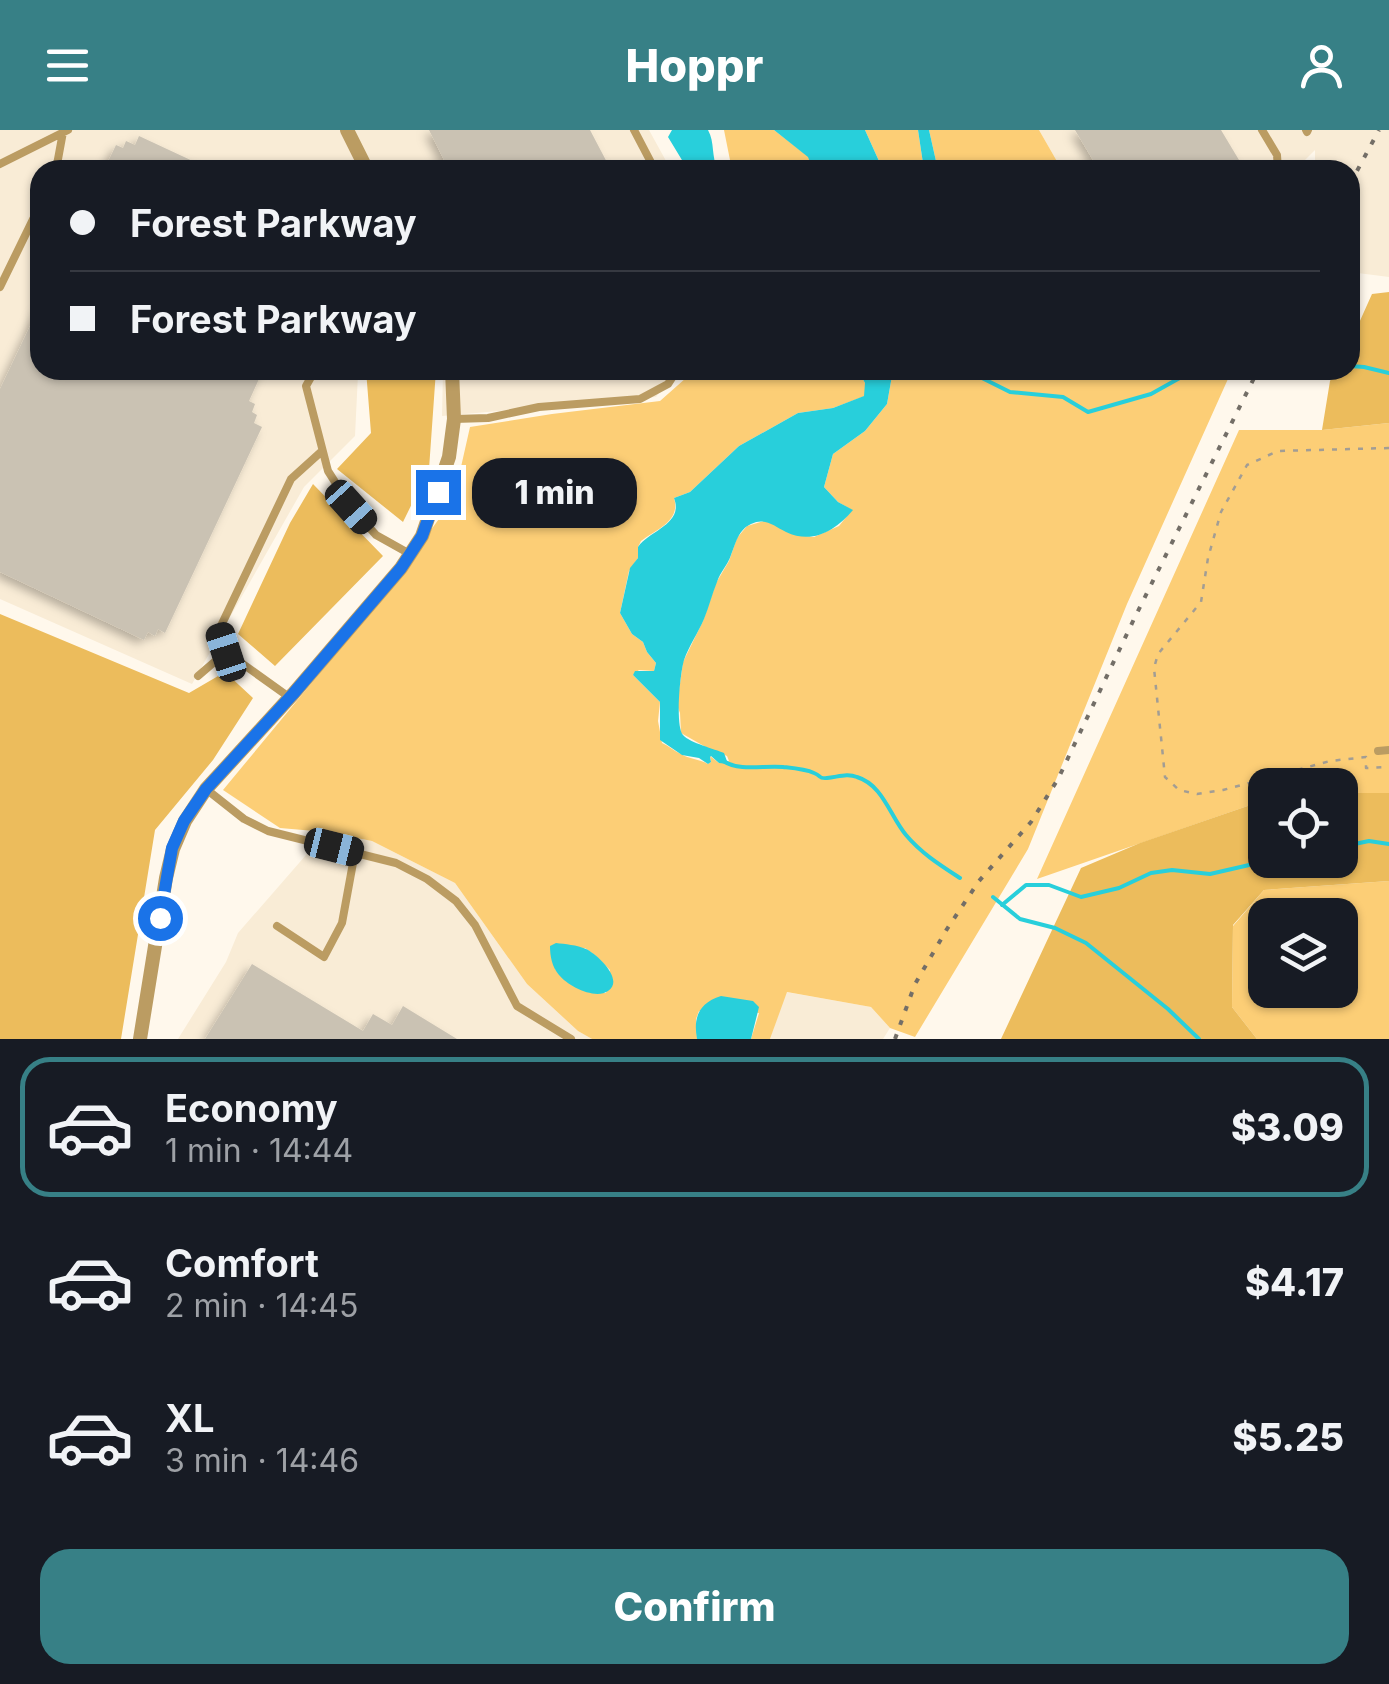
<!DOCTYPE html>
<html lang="en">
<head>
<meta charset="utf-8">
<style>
  :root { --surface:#171b24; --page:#242831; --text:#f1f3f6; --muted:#9ea1a6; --line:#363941; --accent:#378086 }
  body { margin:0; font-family:Inter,sans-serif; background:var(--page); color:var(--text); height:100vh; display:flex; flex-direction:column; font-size:38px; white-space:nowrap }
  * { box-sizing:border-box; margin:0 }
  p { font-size:32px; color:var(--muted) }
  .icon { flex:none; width:55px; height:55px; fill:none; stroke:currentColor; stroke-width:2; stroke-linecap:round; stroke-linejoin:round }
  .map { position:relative; height:909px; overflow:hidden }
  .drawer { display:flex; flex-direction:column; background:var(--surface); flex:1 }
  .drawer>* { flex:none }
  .hud { position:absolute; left:30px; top:30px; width:1330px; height:220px; border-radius:30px; box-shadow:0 2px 8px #0004; display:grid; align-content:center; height:220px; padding:0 40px; background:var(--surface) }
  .tools { position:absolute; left:1248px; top:638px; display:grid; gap:20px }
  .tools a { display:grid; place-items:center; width:110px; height:110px; border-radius:20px; background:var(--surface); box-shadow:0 2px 8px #0004; font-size:50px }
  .end { position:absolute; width:45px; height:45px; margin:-22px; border:12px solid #1a73e8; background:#fff; box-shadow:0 0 0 5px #fff }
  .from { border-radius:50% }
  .bubble { position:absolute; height:70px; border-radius:30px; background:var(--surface); box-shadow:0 2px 8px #0004; font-size:32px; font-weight:800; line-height:70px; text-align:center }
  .car { position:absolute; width:30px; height:60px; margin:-30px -15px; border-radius:12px; box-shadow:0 0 8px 2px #0007; background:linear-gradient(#222 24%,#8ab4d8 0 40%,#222 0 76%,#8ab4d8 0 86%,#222 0) }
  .hud b { display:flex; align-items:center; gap:35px; height:95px; font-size:38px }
  .hud b+b { border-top:2px solid var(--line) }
  .hud i { width:25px; height:25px; background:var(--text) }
  ul { padding:18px 0 0; list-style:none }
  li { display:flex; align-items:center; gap:30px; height:140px; margin:0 20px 15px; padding:0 20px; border:5px solid transparent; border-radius:30px }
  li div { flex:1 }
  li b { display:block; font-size:38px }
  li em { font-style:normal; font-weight:800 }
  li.active { border-color:var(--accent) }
  li>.icon { width:90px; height:90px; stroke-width:1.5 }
  .cta { display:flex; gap:20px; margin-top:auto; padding:20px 40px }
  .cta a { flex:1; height:115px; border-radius:30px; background:var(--accent); color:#fff; font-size:40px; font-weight:800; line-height:115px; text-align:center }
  header { display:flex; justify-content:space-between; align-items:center; height:130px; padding:0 40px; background:var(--accent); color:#fff; font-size:45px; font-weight:800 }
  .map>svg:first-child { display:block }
</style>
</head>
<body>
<header><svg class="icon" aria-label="menu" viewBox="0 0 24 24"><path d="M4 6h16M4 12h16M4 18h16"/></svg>Hoppr<svg class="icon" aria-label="person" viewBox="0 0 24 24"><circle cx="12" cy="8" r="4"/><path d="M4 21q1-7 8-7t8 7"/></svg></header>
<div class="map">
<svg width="1389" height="909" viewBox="0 0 1389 909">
  <defs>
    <filter id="shadow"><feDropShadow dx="-4.5" dy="4.5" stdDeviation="5" flood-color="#0004"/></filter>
  </defs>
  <rect width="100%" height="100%" fill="#fff8ec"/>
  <!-- built -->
  <path fill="#f9ecd6" d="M 0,0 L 649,0 L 671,40 L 40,40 L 40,240 L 352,240 L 358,244 L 355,306 L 304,357 L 192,554 L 0,469 Z
    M 1039,0 L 1389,0 L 1389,147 L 1350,142 L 1350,40 L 1315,40 L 1315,20 L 1295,40 L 1062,40 Z
    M 443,240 L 677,240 L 656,267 L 442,286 Z
    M 326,702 L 372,711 L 455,753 L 527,854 L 578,901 L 592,909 L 178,909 L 226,832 L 238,803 Z
    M 786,862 L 871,877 L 890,898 L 883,909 L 770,909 Z"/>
  <!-- green -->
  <path fill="#fcce76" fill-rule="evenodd" d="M 724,0 L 774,0 L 809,27 L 813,40 L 732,40 Z
    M 865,0 L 918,0 L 924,40 L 883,40 Z
    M 929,0 L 1039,0 L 1062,40 L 938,40 Z
    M 695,240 L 858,240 L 865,253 L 865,266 L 833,278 L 798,283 L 739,316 L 690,362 L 674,368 C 681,391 657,399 641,411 L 638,417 L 638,428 L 629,441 L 620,483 L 632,504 L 643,512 L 647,522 L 656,533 L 654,541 L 639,540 L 633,545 L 660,572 L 658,591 L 662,613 C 669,616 674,621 681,624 C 689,629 699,629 708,634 L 711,632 L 710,626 L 719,633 L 729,631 L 727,626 L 711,620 L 681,603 L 680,583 L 677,575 L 683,532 L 703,491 L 716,453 L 729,431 L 737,408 L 747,396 L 764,391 L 774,393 L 796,405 L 814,407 L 839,396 L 852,380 L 838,372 L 824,357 L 833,324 L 865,301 L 887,274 L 893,240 L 1232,240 L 1127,474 L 1028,719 L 915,907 L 890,898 L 871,877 L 787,862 L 770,909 L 751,909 L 759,883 L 699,881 L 696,889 L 697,909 L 592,909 L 578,901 L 527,854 L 455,753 L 372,711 L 326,702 L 280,698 L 223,660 L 382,468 L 454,368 L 470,297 L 552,284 L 660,271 ZM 585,818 L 596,826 L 610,840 L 606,863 C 586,863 567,856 555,839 Z
    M 1389,293 L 1389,663 L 1340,663 L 1340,655 L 1265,655 L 1265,670 L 1037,749 L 1239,300 L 1322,300 Z
    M 1389,751 L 1389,909 L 1257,909 L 1232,877 L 1233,796 L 1264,760 ZM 1265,785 L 1340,785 L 1340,860 L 1265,860 Z"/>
  <!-- forest -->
  <path fill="#ecbc5c" d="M 1389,162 L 1389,293 L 1322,300 L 1330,251 L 1336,240 L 1350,240 L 1350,213 L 1372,164 Z
    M 366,240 L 436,240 L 429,339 L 403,392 L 337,339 L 371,303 Z
    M 313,354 L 383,426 L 275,536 L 238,504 L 290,393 Z
    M 0,484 L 189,563 L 225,542 L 253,568 L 213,630 L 155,700 L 121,909 L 0,909 Z
    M 1340,663 L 1389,663 L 1389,751 L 1264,760 L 1233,795 L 1232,877 L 1257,909 L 1001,909 L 1081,738 L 1140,713 L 1265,670 L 1265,730 L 1340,730 Z"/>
  <!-- water -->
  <path fill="#28cfdb" d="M 672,0 L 708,0 C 715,12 711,27 718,40 L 688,40 L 668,7 Z
    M 774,0 L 865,0 L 883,40 L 813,40 L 808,27 Z
    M 918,0 L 929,0 L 938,40 L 924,40 Z
    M 858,240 L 893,240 L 887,274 L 865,301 L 833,324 L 824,357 L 838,372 L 853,380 C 836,400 813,415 786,402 C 774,396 765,387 751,394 C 738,400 736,413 731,425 C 728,435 720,442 717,452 C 712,464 709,477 704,489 C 698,503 689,516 684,530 C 680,543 675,596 683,605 C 690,613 715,619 724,623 L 728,634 L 719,633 L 711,626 L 710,627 L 711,632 L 708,634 L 699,628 L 682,625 L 660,610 L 660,572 L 633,545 L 635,541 L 654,541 L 656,533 L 647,522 L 643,512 L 632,504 L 620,483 L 630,438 L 638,428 L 638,417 C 650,400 684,394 674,368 L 690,362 L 739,316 L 798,283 L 833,278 L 864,266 L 865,253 Z
    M 556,813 C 565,814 577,815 586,819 C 597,824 625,850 608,861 C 595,870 568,856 559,845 C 552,837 550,826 550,816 Z
    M 721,866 L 753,871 L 759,877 L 751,909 L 697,909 C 693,887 699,873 721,866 Z"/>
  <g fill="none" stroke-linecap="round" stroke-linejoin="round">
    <!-- stream -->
    <path stroke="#28cfdb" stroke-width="4" d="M 1350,236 L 1364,237 L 1389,243
      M 966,240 L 1010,262 L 1063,267 L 1088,282 L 1151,264 L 1194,240
      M 723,631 C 741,642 764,635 783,637 C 792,638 805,639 814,643 C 822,646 818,649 827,648 C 838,647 847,643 857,647 C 883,655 890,686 906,705 C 921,723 940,735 960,748
      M 1340,717 L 1369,711 L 1389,714
      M 993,767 L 1020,789 L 1055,798 L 1086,813 L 1168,879 L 1199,909
      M 1002,775 L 1026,755 L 1049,755 L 1081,767 L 1119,758 L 1151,743 L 1172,740 L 1210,744 L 1271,730"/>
  </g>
  <!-- building -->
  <path fill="#cac2b3" filter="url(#shadow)" d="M 429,0 L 590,0 L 611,40 L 449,40 Z
    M 1075,0 L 1221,0 L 1245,40 L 1099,40 Z
    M 139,6 L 212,40 L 104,40 L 116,15 L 123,18 L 126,11 L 135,15 Z
    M 40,175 L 40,240 L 263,240 L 249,271 L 255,274 L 252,282 L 257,285 L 254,293 L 262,297 L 165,503 L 158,499 L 155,506 L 148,502 L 144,510 L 0,442 L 0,259 Z
    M 252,834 L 363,901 L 373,884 L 392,895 L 403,876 L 457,909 L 205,909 Z"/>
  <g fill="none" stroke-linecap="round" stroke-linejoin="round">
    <!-- path -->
    <path stroke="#a29d94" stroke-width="2.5" stroke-dasharray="5 8" stroke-linecap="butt" d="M 1389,318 L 1278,321 L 1247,335 L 1221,382 L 1208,428 L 1201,472 L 1158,524 L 1154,538 L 1165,647 L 1179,660 L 1197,664 L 1223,660 L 1330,631 L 1366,627 L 1366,638 L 1389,637"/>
    <!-- service -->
    <path stroke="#bb9c62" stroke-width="8" d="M 634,0 L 655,40
      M 1262,0 L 1277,25 L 1278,40
      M 1306,0 L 1307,2 L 1308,0
      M 0,34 L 68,0
      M 56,40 L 63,2
      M 0,157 L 40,75
      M 315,240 L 306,256 L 328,341 L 351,377 L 376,405 L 410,424
      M 454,289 L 488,288 L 539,277 L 640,269 L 668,254 L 677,240
      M 198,546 L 226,522
      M 289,567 L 226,522 L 219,500 L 291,349 L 322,321
      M 1378,621 L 1389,620
      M 206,659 L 244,689 L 268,701 L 396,733 L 427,749 L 456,771 L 475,795 L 517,876 L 571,909
      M 277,796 L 324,827 L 342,793 L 355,722"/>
    <!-- minor -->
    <path stroke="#bb9c62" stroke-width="14" d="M 347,0 L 367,40
      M 140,909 L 166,748 L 173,719 L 185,691 L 206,659 L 293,564 L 401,438 L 422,406 L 449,327 L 454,289 L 452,240"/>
    <!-- rail -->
    <path stroke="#736e67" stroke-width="4" stroke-dasharray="5 10" stroke-linecap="butt" d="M 1350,54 L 1379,0
      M 895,909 L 915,854 L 947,799 L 979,751 L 1031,692 L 1058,649 L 1134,489 L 1258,240"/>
  </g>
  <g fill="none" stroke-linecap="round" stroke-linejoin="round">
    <!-- route -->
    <path stroke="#1a73e8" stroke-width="12" d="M 160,788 L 172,718 L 184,691 L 206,659 L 293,564 L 401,438 L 422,406 L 438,362"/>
  </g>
</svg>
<div class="tools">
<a><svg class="icon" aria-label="locate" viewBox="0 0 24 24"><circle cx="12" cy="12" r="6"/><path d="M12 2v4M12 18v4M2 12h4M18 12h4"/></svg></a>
<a><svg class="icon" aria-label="layers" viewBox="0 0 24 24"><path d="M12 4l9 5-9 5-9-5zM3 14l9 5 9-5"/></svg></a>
</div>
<i class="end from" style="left:160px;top:788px"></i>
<i class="end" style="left:438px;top:362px"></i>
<div class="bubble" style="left:472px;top:328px;width:165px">1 min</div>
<i class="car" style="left:351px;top:377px;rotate:138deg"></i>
<i class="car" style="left:226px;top:522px;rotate:342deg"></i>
<i class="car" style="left:334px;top:717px;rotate:104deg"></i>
<div class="hud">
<b><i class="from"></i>Forest Parkway</b>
<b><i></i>Forest Parkway</b>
</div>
</div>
<section class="drawer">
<ul>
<li class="active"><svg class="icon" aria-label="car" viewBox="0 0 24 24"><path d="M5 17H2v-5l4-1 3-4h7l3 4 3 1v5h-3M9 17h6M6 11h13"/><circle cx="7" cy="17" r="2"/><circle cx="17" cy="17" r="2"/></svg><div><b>Economy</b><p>1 min · 14:44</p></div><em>$3.09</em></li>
<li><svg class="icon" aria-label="car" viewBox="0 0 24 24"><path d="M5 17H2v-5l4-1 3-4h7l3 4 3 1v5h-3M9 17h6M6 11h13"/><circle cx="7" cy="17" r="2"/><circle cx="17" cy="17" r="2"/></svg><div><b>Comfort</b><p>2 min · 14:45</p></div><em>$4.17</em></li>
<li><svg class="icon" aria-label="car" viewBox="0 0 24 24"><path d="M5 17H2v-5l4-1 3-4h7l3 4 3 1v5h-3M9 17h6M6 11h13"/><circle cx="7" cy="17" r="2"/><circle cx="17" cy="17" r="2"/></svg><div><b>XL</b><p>3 min · 14:46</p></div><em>$5.25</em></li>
</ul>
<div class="cta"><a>Confirm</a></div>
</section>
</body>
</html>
